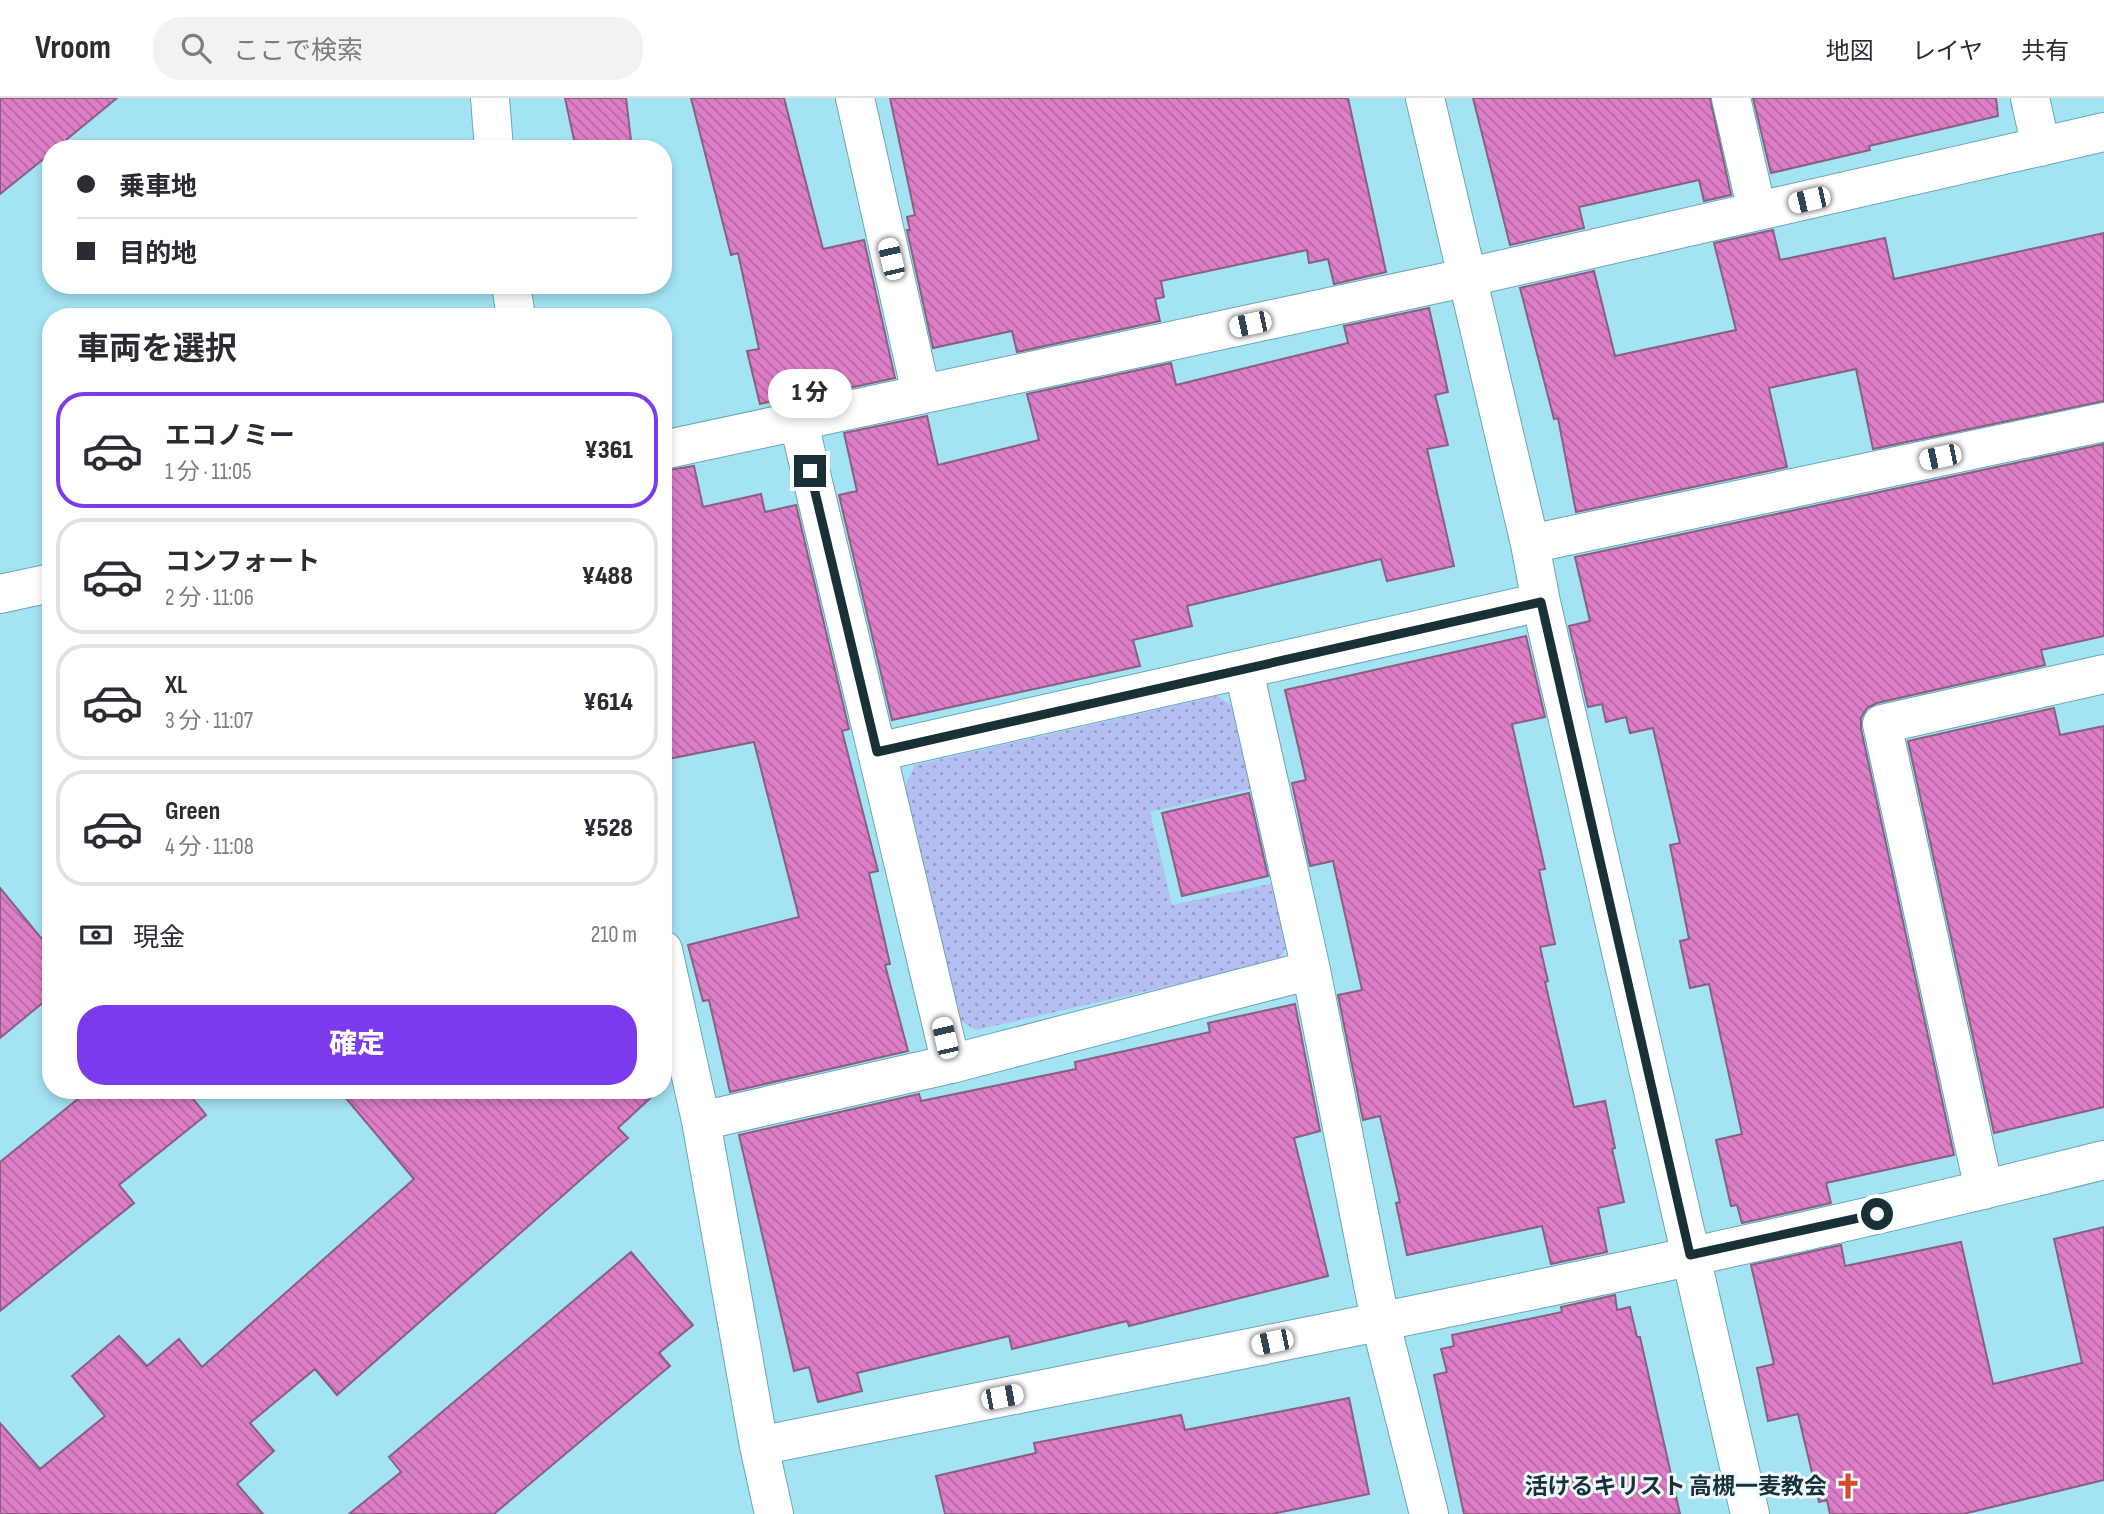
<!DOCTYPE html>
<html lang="ja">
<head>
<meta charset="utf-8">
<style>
  :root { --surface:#fff; --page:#f2f2f3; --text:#2b2b33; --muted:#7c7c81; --line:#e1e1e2; --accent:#7c3aed }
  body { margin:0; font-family:"Sofia Sans Condensed","Noto Sans JP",sans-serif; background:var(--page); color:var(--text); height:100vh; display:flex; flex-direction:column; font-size:26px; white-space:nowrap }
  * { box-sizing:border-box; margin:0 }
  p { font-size:23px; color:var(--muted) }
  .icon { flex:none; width:38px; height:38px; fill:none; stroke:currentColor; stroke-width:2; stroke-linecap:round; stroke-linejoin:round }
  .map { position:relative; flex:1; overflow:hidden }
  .side { position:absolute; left:42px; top:210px; width:630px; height:791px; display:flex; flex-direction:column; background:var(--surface); border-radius:28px; box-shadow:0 4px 10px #0003 }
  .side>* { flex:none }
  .guide { position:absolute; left:42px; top:42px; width:630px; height:154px; border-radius:28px; box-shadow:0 4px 10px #0003; display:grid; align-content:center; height:154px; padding:0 35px; background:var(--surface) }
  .end { position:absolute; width:32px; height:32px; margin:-16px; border:9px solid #173137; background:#fff; box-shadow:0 0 0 4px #fff }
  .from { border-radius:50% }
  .bubble { position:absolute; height:49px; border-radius:24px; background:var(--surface); box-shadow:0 4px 10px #0003; font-size:23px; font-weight:800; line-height:49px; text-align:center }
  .car { position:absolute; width:21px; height:42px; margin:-21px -10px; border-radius:9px; box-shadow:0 0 5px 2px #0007; background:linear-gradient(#fff 24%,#345 0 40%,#fff 0 76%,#345 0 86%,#fff 0) }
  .guide b { display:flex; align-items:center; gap:24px; height:66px; font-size:26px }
  .guide b+b { border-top:2px solid var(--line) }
  .guide i { width:18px; height:18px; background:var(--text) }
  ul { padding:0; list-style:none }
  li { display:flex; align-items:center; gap:21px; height:116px; margin:0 14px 10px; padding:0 21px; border:4px solid var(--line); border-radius:28px }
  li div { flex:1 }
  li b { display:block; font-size:26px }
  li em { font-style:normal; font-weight:800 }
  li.selected { border-color:var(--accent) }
  li>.icon { width:63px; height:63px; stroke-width:1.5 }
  h2 { padding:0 35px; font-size:32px; line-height:84px }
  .pay { display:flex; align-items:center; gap:18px; height:77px; padding:0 35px; font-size:26px }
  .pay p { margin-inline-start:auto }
  .cta { display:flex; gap:14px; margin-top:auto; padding:14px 35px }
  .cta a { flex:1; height:80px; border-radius:28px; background:var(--accent); color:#fff; font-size:28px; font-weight:800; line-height:80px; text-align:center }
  header { display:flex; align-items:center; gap:42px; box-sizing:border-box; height:98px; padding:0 35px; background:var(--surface); border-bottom:2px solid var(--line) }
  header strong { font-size:33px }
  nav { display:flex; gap:38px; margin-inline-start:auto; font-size:24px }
  .search { width:490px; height:63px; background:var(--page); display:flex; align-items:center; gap:18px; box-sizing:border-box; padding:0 24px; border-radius:28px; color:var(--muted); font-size:26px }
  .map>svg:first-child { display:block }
</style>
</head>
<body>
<header>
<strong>Vroom</strong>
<div class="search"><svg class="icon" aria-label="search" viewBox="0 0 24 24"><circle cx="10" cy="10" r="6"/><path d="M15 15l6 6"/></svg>ここで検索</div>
<nav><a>地図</a><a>レイヤ</a><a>共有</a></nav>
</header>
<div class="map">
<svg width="2104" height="1416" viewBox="0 0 2104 1416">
  <defs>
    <pattern id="park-dots" width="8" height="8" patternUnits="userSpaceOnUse" patternTransform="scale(1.75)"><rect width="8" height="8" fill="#b4bef1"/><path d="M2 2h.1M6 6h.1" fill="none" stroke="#919bc4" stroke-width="1.8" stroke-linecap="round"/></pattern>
    <pattern id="building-back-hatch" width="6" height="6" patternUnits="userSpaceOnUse" patternTransform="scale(1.75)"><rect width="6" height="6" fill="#de7ec8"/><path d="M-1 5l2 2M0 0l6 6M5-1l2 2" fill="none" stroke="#b368a3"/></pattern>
  </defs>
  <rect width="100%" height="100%" fill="#a3e3f3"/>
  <!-- park -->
  <path fill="url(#park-dots)" d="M 1218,598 L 1238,612 L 1255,690 L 1150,714 L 1172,807 L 1274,785 L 1288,846 L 1278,863 L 976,932 L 956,920 L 905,689 L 915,667 Z"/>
  <!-- building -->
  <path fill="url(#building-back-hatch)" stroke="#88607e" stroke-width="2" d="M 0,0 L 117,0 L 55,51 L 51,51 L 51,55 L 0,96 Z
    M 565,0 L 626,0 L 632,51 L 576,51 Z
    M 691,0 L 784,0 L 823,151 L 864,142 L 895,280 L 835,293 L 834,289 L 760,306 L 747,253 L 759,251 L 738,155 L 731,157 Z
    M 890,0 L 1348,0 L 1386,174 L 1334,186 L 1328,161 L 1309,165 L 1307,152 L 1161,183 L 1164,199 L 1155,201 L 1160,223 L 1017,254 L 1012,233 L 933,250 L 907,132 L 910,132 L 907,119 L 915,117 Z
    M 1473,0 L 1710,0 L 1731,97 L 1704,103 L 1699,82 L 1579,109 L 1584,130 L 1510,147 Z
    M 1753,0 L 1996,0 L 1998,18 L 1869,48 L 1870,52 L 1771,75 Z
    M 1773,132 L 1780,162 L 1885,140 L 1894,181 L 2104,135 L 2104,303 L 1873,351 L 1856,271 L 1769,290 L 1787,369 L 1576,414 L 1558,320 L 1554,321 L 1520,190 L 1594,173 L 1615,258 L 1736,232 L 1714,145 Z
    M 1429,210 L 1448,294 L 1435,297 L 1448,347 L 1427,351 L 1454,468 L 1387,483 L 1381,461 L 1187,508 L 1192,528 L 1133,542 L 1140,568 L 892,622 L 839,397 L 857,393 L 844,335 L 927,318 L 938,367 L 1039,342 L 1027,296 L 1171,265 L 1176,287 L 1348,245 L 1344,228 Z
    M 2104,346 L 2104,538 L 2041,552 L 2045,567 L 1877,605 L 1867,610 L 1861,620 L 1861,631 L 1954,1057 L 1826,1085 L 1831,1105 L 1742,1125 L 1737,1107 L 1731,1108 L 1716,1042 L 1742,1036 L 1709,886 L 1690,890 L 1680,843 L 1689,841 L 1670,747 L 1680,745 L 1653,630 L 1630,635 L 1626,619 L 1606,624 L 1602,606 L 1588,609 L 1569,528 L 1590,523 L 1575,459 Z
    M 694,368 L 703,409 L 761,396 L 765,414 L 796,407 L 849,631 L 842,633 L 878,773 L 869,775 L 890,866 L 885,867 L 908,953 L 730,994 L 709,902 L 703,903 L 688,847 L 799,819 L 754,644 L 663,662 L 663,373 Z
    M 1526,538 L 1545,619 L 1512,626 L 1545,771 L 1539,772 L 1555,846 L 1540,849 L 1548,883 L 1545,884 L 1574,1009 L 1605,1003 L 1615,1050 L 1612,1051 L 1624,1104 L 1598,1110 L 1607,1154 L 1551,1166 L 1542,1128 L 1407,1157 L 1396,1105 L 1400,1104 L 1380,1018 L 1363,1022 L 1338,897 L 1362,892 L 1333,763 L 1310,768 L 1292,685 L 1306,682 L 1285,592 Z
    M 2054,610 L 2060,637 L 2104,628 L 2104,1009 L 1994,1035 L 1908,643 Z
    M 1249,695 L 1268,778 L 1182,798 L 1162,715 Z
    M 0,790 L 51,852 L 51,898 L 0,940 Z
    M 1295,906 L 1320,1033 L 1294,1040 L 1328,1178 L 1129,1228 L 1127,1223 L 1012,1251 L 1009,1238 L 857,1275 L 862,1293 L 818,1304 L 809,1269 L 794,1273 L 739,1037 L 919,996 L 921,1003 L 1076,971 L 1075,964 L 1210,934 L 1208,925 Z
    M 89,992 L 186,992 L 206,1017 L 119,1087 L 134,1105 L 0,1213 L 0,1064 Z
    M 339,992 L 659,992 L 618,1030 L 628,1040 L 337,1297 L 315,1271 L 250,1325 L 274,1353 L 237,1386 L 263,1416 L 0,1416 L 0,1325 L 40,1371 L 105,1318 L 72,1278 L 119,1238 L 147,1268 L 179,1241 L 202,1269 L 414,1081 Z
    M 2104,1129 L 2104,1382 L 1963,1416 L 1830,1416 L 1827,1402 L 1819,1404 L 1798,1316 L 1768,1323 L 1757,1270 L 1774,1266 L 1751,1167 L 1841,1147 L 1845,1168 L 1961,1144 L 1993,1286 L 2082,1265 L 2054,1141 Z
    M 631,1154 L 693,1227 L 659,1255 L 670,1268 L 494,1416 L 349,1416 L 401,1374 L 389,1359 Z
    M 1615,1197 L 1617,1212 L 1630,1209 L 1637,1239 L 1640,1239 L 1680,1416 L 1464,1416 L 1434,1277 L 1447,1274 L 1441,1251 L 1454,1248 L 1452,1237 L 1562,1214 L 1561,1209 Z
    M 1349,1300 L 1369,1396 L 1272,1416 L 945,1416 L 936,1378 L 1036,1355 L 1034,1345 L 1181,1317 L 1185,1332 Z"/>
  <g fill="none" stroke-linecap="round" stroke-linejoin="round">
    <!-- minor casing -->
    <g stroke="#68a6b6" stroke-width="40">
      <path id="minor" d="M 490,0 L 494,51
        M 855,0 L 921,295
        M 1425,0 L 1530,446 L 1541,504 L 1750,1416
        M 1731,0 L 1757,113
        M 2030,0 L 2041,49
        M 511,187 L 516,219
        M 798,321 L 951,966
        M 663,352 L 1469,179 L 2104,34
        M 1530,446 L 2104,324
        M 0,496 L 51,485
        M 1244,573 L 1311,872 L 1380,1222 L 1429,1416
        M 877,654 L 1541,504
        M 663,852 L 701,1023 L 759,1348 L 774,1416
        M 701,1023 L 951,966 L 1311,872
        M 1984,1092 L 1882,626 L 2104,576
        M 759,1348 C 1208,1257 1660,1174 2104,1062"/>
    </g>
    <!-- minor -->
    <use href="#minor" stroke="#fff" stroke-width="38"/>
  </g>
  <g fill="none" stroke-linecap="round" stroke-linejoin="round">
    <!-- route -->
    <path stroke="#173137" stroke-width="9" d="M 810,373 L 877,654 L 1541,504 L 1690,1157 L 1877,1116"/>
  </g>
  <!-- icons -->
  <defs>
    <g id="church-bare" transform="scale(2.1)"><path d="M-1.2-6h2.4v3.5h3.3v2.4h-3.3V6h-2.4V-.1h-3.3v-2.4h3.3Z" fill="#d44b25" stroke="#eefafe" stroke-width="2.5" paint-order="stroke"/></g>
  </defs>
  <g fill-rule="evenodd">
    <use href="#church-bare" x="1848" y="1388"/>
  </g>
  <g text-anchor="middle" stroke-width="6" stroke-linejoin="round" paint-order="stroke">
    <!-- poi labels -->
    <g font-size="23" font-weight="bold" fill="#173137" stroke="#eefafe" text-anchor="end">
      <text x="1827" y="1396">活けるキリスト 高槻一麦教会</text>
    </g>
  </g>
</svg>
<i class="end from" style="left:1877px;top:1116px"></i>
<i class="end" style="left:810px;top:373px"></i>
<div class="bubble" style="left:768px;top:271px;width:84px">1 分</div>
<i class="car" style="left:1809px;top:102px;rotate:257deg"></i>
<i class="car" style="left:891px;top:161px;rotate:347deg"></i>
<i class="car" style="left:1250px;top:226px;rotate:258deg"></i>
<i class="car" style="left:1940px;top:359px;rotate:258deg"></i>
<i class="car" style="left:945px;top:940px;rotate:347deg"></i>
<i class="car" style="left:1272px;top:1244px;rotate:258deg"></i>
<i class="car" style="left:1002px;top:1299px;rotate:79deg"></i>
<div class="guide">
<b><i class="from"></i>乗車地</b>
<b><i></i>目的地</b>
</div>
<section class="side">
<h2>車両を選択</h2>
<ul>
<li class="selected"><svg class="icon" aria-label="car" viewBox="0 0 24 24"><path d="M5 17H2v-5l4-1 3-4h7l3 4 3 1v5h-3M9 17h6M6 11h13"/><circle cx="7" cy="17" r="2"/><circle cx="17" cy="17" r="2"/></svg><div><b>エコノミー</b><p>1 分 · 11:05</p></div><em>¥361</em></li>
<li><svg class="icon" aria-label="car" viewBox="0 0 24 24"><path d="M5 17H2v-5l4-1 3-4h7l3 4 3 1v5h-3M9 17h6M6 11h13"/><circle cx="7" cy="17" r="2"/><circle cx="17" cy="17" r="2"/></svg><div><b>コンフォート</b><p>2 分 · 11:06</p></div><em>¥488</em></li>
<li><svg class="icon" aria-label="car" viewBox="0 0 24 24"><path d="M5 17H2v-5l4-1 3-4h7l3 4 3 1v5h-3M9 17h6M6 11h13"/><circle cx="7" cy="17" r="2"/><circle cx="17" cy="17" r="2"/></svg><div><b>XL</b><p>3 分 · 11:07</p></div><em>¥614</em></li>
<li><svg class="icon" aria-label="car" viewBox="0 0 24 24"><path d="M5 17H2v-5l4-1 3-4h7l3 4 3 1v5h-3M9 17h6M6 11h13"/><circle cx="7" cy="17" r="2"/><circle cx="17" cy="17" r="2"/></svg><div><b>Green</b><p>4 分 · 11:08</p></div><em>¥528</em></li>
</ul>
<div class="pay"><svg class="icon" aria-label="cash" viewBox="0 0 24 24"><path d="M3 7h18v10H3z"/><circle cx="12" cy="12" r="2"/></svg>現金<p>210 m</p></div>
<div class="cta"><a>確定</a></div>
</section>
</div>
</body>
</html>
